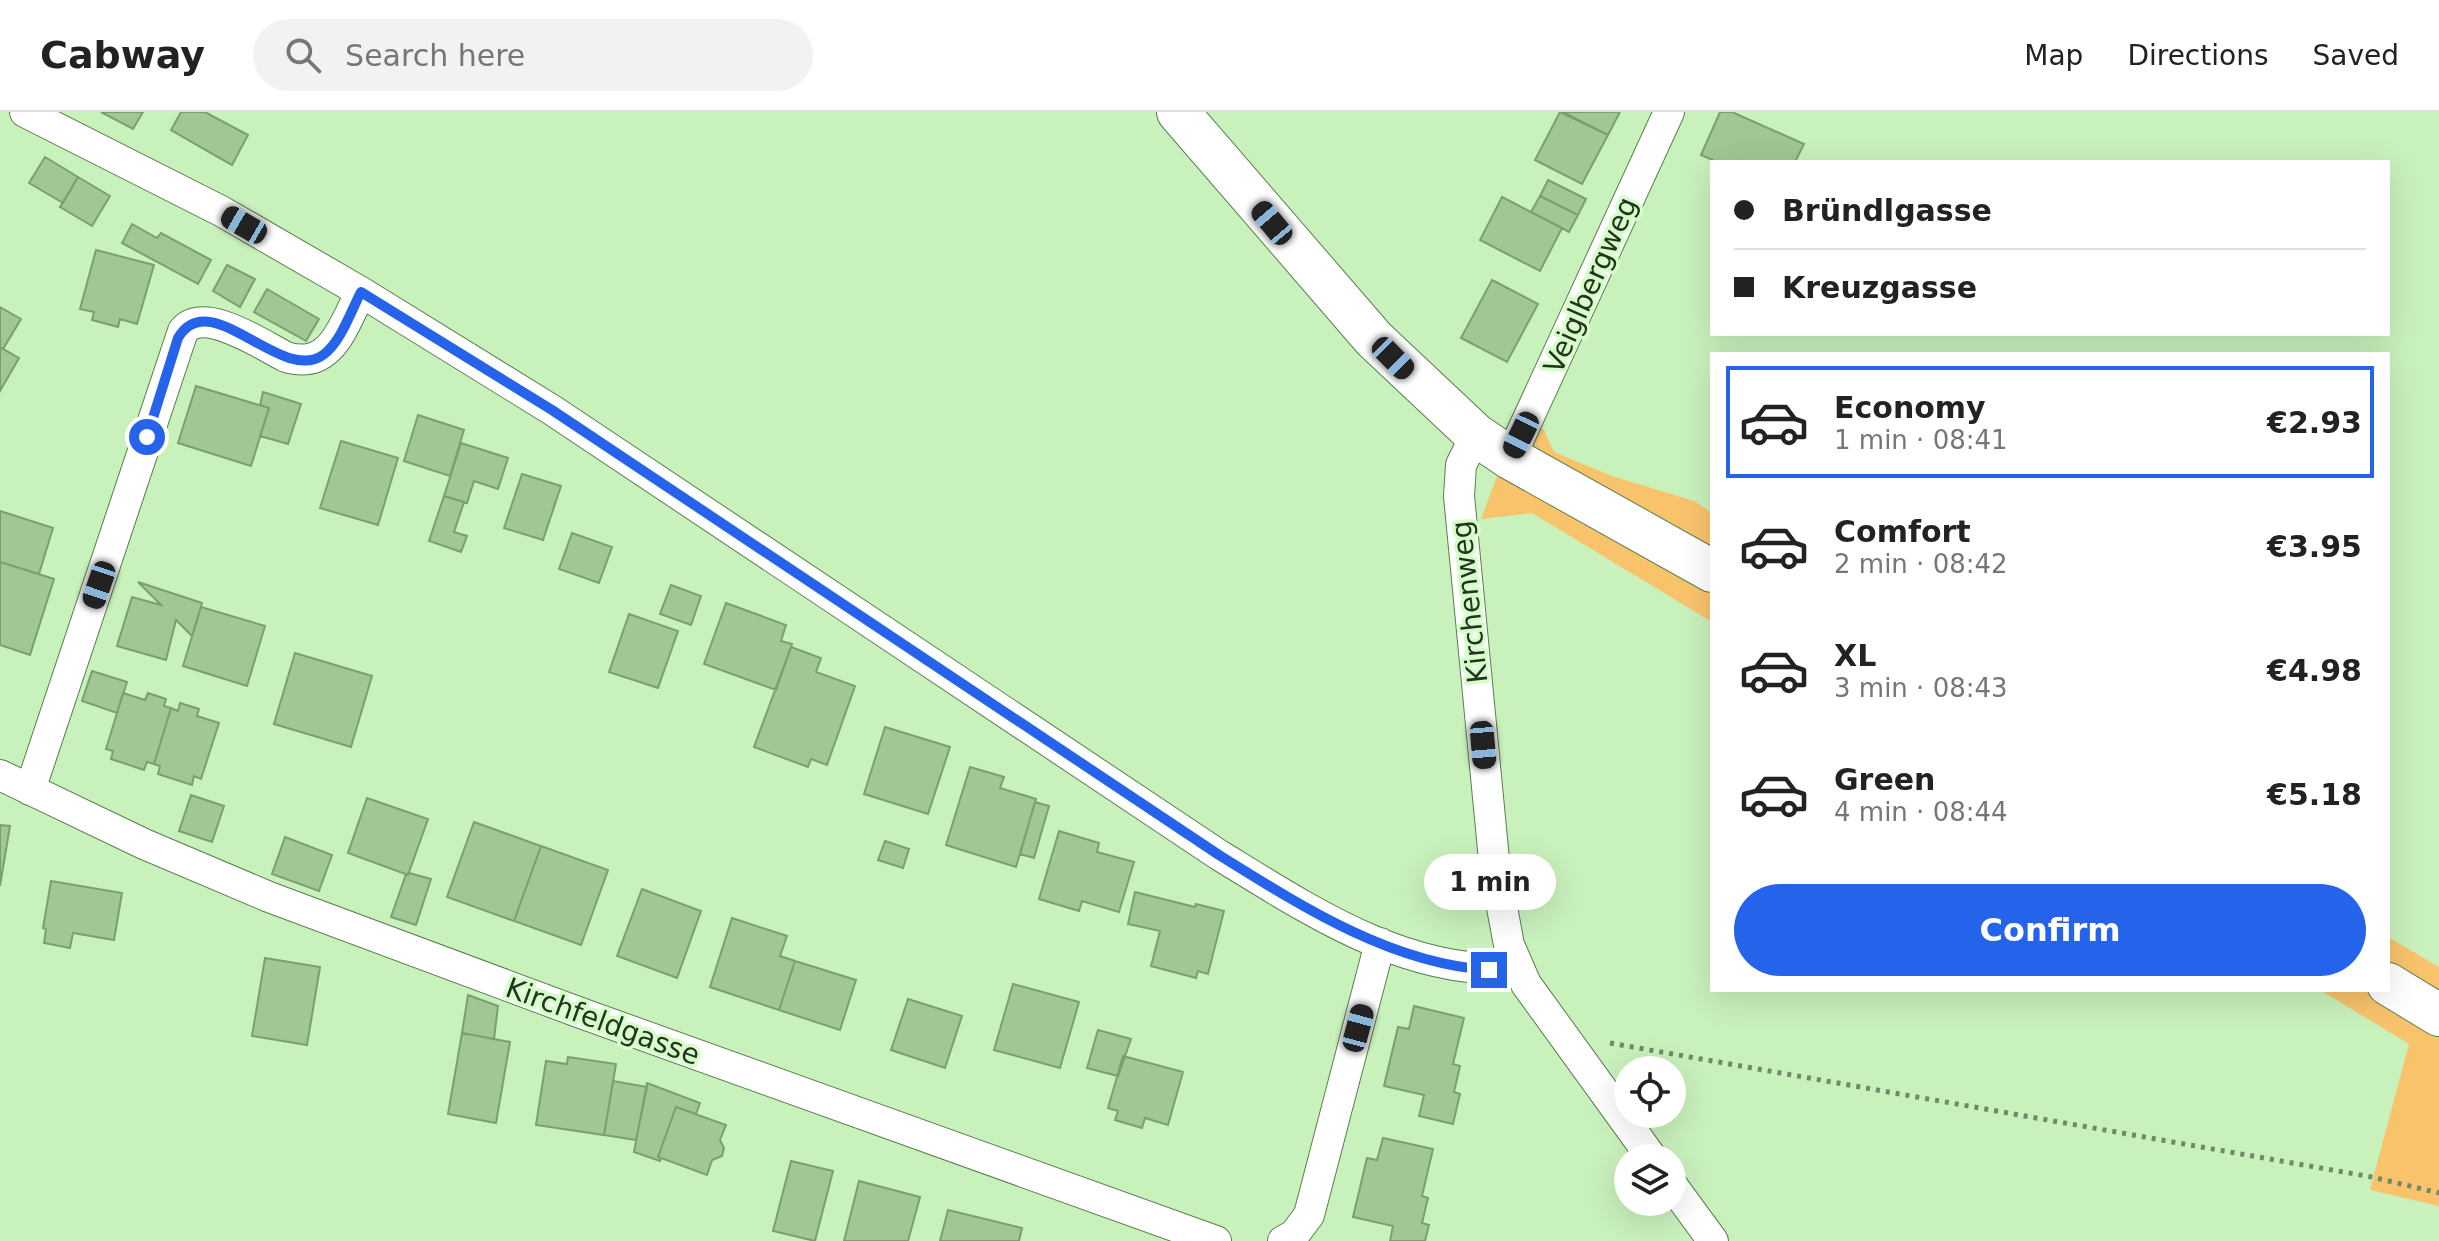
<!DOCTYPE html>
<html lang="en">
<head>
<meta charset="utf-8">
<style>
  :root { --surface:#fff; --page:#f2f2f2; --text:#222; --muted:#767676; --line:#e0e0e0; --accent:#2563eb }
  body { margin:0; font-family:"DejaVu Sans",sans-serif; background:var(--page); color:var(--text); height:100vh; display:flex; flex-direction:column; font-size:30px; white-space:nowrap }
  * { box-sizing:border-box; margin:0 }
  p { font-size:26px; color:var(--muted) }
  .icon { flex:none; width:44px; height:44px; fill:none; stroke:currentColor; stroke-width:2; stroke-linecap:round; stroke-linejoin:round }
  .map { position:relative; flex:1; overflow:hidden }
  .sheet { position:absolute; left:1710px; top:240px; width:680px; height:640px; display:flex; flex-direction:column; background:var(--surface); border-radius:0px; box-shadow:0 8px 32px #0002 }
  .sheet>* { flex:none }
  .top-card { position:absolute; left:1710px; top:48px; width:680px; height:176px; border-radius:0px; box-shadow:0 8px 32px #0002; display:grid; align-content:center; height:176px; padding:0 24px; background:var(--surface) }
  .tools { position:absolute; left:1614px; top:944px; display:grid; gap:16px }
  .tools a { display:grid; place-items:center; width:72px; height:72px; border-radius:50%; background:var(--surface); box-shadow:0 8px 32px #0002; font-size:40px }
  .end { position:absolute; width:36px; height:36px; margin:-18px; border:10px solid #2563eb; background:#fff; box-shadow:0 0 0 4px #fff }
  .from { border-radius:50% }
  .bubble { position:absolute; height:56px; border-radius:28px; background:var(--surface); box-shadow:0 8px 32px #0002; font-size:26px; font-weight:800; line-height:56px; text-align:center }
  .car { position:absolute; width:24px; height:48px; margin:-24px -12px; border-radius:10px; box-shadow:0 0 6px 2px #0007; background:linear-gradient(#222 24%,#8ab4d8 0 40%,#222 0 76%,#8ab4d8 0 86%,#222 0) }
  .top-card b { display:flex; align-items:center; gap:28px; height:76px; font-size:30px }
  .top-card b+b { border-top:2px solid var(--line) }
  .top-card i { width:20px; height:20px; background:var(--text) }
  ul { padding:14px 0 0; list-style:none }
  li { display:flex; align-items:center; gap:24px; height:112px; margin:0 16px 12px; padding:0 8px; border:4px solid transparent; border-radius:0px }
  li div { flex:1 }
  li b { display:block; font-size:30px }
  li em { font-style:normal; font-weight:800 }
  li.selected { border-color:var(--accent) }
  li>.icon { width:72px; height:72px; stroke-width:1.5 }
  .button { display:flex; gap:16px; margin-top:auto; padding:16px 24px }
  .button a { flex:1; height:92px; border-radius:48px; background:var(--accent); color:#fff; font-size:32px; font-weight:800; line-height:92px; text-align:center }
  header { display:flex; align-items:center; gap:48px; box-sizing:border-box; height:112px; padding:0 40px; background:var(--surface); border-bottom:2px solid var(--line) }
  header strong { font-size:38px }
  nav { display:flex; gap:44px; margin-inline-start:auto; font-size:28px }
  .search { width:560px; height:72px; background:var(--page); display:flex; align-items:center; gap:20px; box-sizing:border-box; padding:0 28px; border-radius:44px; color:var(--muted); font-size:30px }
  .map>svg:first-child { display:block }
</style>
</head>
<body>
<header>
<strong>Cabway</strong>
<div class="search"><svg class="icon" aria-label="search" viewBox="0 0 24 24"><circle cx="10" cy="10" r="6"/><path d="M15 15l6 6"/></svg>Search here</div>
<nav><a>Map</a><a>Directions</a><a>Saved</a></nav>
</header>
<div class="map">
<svg width="2439" height="1129" viewBox="0 0 2439 1129">
  <rect width="100%" height="100%" fill="#c9f1bc"/>
  <!-- green -->
  <path fill="#f8c36b" d="M 1520,303 L 1544,318 L 1554,340 L 1612,364 L 1694,389 L 1712,401 L 1712,510 L 1532,401 L 1481,407 Z
    M 2388,825 L 2439,855 L 2439,1094 L 2370,1078 L 2409,932 L 2320,878 L 2388,878 Z"/>
  <!-- building -->
  <path fill="#a0c794" stroke="#7aa06f" stroke-width="2" d="M 101,0 L 143,0 L 133,17 Z
    M 181,0 L 205,0 L 248,23 L 232,53 L 171,18 Z
    M 1560,0 L 1608,23 L 1582,72 L 1535,48 Z
    M 1563,0 L 1620,0 L 1608,23 Z
    M 1720,0 L 1732,0 L 1804,32 L 1795,50 L 1717,50 L 1701,43 Z
    M 45,45 L 78,65 L 63,91 L 29,71 Z
    M 78,65 L 110,84 L 92,114 L 60,95 Z
    M 1548,68 L 1586,87 L 1578,103 L 1540,84 Z
    M 1540,84 L 1578,103 L 1569,120 L 1531,100 Z
    M 1502,85 L 1562,116 L 1540,159 L 1480,128 Z
    M 132,112 L 157,126 L 161,121 L 211,148 L 198,172 L 122,131 Z
    M 96,138 L 154,153 L 137,212 L 120,207 L 118,215 L 92,208 L 94,200 L 80,197 Z
    M 227,153 L 255,167 L 240,195 L 213,179 Z
    M 1492,168 L 1538,192 L 1507,250 L 1461,226 Z
    M 267,177 L 319,207 L 306,229 L 254,200 Z
    M 0,195 L 21,207 L 3,237 L 0,235 Z
    M 0,235 L 19,246 L 0,279 Z
    M 196,274 L 269,296 L 251,354 L 178,331 Z
    M 263,280 L 301,292 L 288,332 L 260,324 L 269,296 L 260,293 Z
    M 418,303 L 464,318 L 450,364 L 404,349 Z
    M 341,329 L 398,346 L 378,413 L 320,396 Z
    M 461,331 L 508,346 L 498,377 L 474,369 L 467,391 L 444,384 Z
    M 522,362 L 561,374 L 543,428 L 504,416 Z
    M 444,384 L 464,390 L 454,420 L 467,424 L 461,440 L 429,429 Z
    M 0,399 L 53,416 L 39,462 L 0,450 Z
    M 572,421 L 612,435 L 599,471 L 559,457 Z
    M 0,450 L 54,467 L 30,543 L 0,533 Z
    M 138,470 L 202,491 L 192,524 L 176,508 L 166,548 L 117,534 L 132,485 L 161,493 Z
    M 671,473 L 701,484 L 691,513 L 660,502 Z
    M 726,491 L 786,513 L 781,529 L 792,532 L 776,578 L 704,552 Z
    M 201,495 L 265,514 L 247,574 L 183,554 Z
    M 629,502 L 678,519 L 658,576 L 609,560 Z
    M 791,535 L 821,546 L 816,560 L 855,574 L 827,653 L 811,647 L 808,655 L 754,635 Z
    M 295,541 L 372,564 L 351,635 L 274,612 Z
    M 92,559 L 127,570 L 117,601 L 82,589 Z
    M 123,581 L 145,588 L 148,581 L 166,587 L 164,594 L 171,596 L 154,652 L 147,650 L 144,658 L 111,647 L 113,639 L 106,637 Z
    M 180,591 L 199,597 L 197,604 L 219,611 L 201,667 L 194,664 L 192,673 L 158,662 L 160,654 L 154,652 L 171,596 L 178,599 Z
    M 885,615 L 950,635 L 928,702 L 864,682 Z
    M 970,655 L 1004,665 L 1000,676 L 1036,687 L 1016,755 L 946,733 Z
    M 191,683 L 224,694 L 212,730 L 179,719 Z
    M 367,686 L 428,707 L 408,763 L 348,741 Z
    M 1035,690 L 1049,694 L 1034,746 L 1020,742 Z
    M 474,710 L 541,734 L 514,809 L 447,785 Z
    M 0,713 L 10,714 L 0,774 Z
    M 1059,719 L 1099,731 L 1097,740 L 1134,750 L 1119,800 L 1082,789 L 1079,799 L 1039,787 Z
    M 285,725 L 332,743 L 319,779 L 272,762 Z
    M 885,729 L 909,737 L 903,756 L 878,748 Z
    M 541,734 L 608,758 L 581,833 L 514,809 Z
    M 409,761 L 431,767 L 416,813 L 391,805 L 406,762 Z
    M 51,769 L 122,781 L 114,828 L 73,821 L 70,836 L 44,831 L 46,817 L 43,816 Z
    M 642,777 L 701,799 L 677,866 L 617,844 Z
    M 1135,780 L 1195,795 L 1196,792 L 1224,799 L 1208,862 L 1198,859 L 1196,866 L 1151,854 L 1160,819 L 1128,812 Z
    M 732,806 L 787,824 L 780,844 L 795,849 L 779,898 L 710,875 Z
    M 265,846 L 320,855 L 307,933 L 252,924 Z
    M 795,849 L 856,868 L 840,918 L 779,898 Z
    M 1013,872 L 1079,890 L 1060,956 L 994,938 Z
    M 468,883 L 498,894 L 494,927 L 462,921 Z
    M 908,887 L 962,904 L 945,956 L 891,938 Z
    M 1414,894 L 1464,906 L 1453,952 L 1460,954 L 1454,980 L 1460,982 L 1453,1012 L 1419,1004 L 1424,983 L 1384,974 L 1398,915 L 1409,917 Z
    M 1098,918 L 1131,927 L 1118,964 L 1087,956 Z
    M 462,921 L 510,930 L 496,1011 L 448,1002 Z
    M 1123,944 L 1183,960 L 1168,1013 L 1145,1006 L 1142,1016 L 1115,1008 L 1118,999 L 1108,996 Z
    M 568,945 L 616,952 L 604,1023 L 536,1013 L 546,949 L 567,952 Z
    M 613,969 L 647,975 L 636,1028 L 604,1023 Z
    M 647,971 L 700,991 L 696,1002 L 676,995 L 658,1045 L 661,1046 L 660,1049 L 634,1040 Z
    M 676,995 L 726,1013 L 720,1028 L 724,1036 L 722,1044 L 712,1048 L 707,1063 L 658,1045 Z
    M 1383,1026 L 1433,1037 L 1422,1084 L 1428,1086 L 1422,1111 L 1429,1113 L 1425,1129 L 1390,1129 L 1393,1114 L 1353,1105 L 1367,1046 L 1377,1048 Z
    M 791,1049 L 833,1059 L 815,1129 L 773,1119 Z
    M 859,1069 L 920,1085 L 908,1129 L 844,1129 Z
    M 948,1098 L 1022,1116 L 1019,1129 L 940,1129 Z"/>
  <g fill="none" stroke-linecap="round" stroke-linejoin="round">
    <!-- minor casing -->
    <g stroke="#5a7e4e" stroke-width="32">
      <path id="minor" d="M 25,0 L 221,99 L 361,180 L 552,298 L 1219,743 C 1309,798 1408,865 1518,856
        M 1476,323 L 1461,353 L 1459,384 L 1495,758 L 1509,833 L 1526,872 L 1652,1046
        M 1510,346 L 1669,0
        M 0,663 L 144,732 L 269,785 L 578,900 L 1216,1129
        M 30,678 L 183,219 C 204,193 262,233 286,245 C 332,259 343,213 361,180
        M 1672,1073 L 1713,1129
        M 1283,1129 L 1294,1123 L 1309,1103 L 1380,831"/>
    </g>
    <!-- secondary casing -->
    <g stroke="#5a7e4e" stroke-width="44">
      <path id="secondary" d="M 1178,0 L 1374,227 L 1476,323 L 1510,346 L 1712,459
        M 2388,872 L 2439,903"/>
    </g>
    <!-- path -->
    <path stroke="#708a67" stroke-width="5" stroke-dasharray="4 6" stroke-linecap="butt" d="M 1610,931 L 2372,1065 L 2439,1081"/>
    <!-- minor -->
    <use href="#minor" stroke="#fff" stroke-width="30"/>
    <!-- secondary -->
    <use href="#secondary" stroke="#fff" stroke-width="42"/>
  </g>
  <g fill="none" stroke-linecap="round" stroke-linejoin="round">
    <!-- route -->
    <path stroke="#2563eb" stroke-width="10" d="M 147,325 L 178,226 C 210,171 281,273 323,243 C 341,230 351,199 361,180 L 552,298 L 1219,743 C 1301,794 1391,852 1489,858"/>
  </g>
  <g text-anchor="middle" stroke-width="7" stroke-linejoin="round" paint-order="stroke">
    <!-- street labels -->
    <g font-size="28" fill="#24331f" stroke="#d6fec9">
      <text transform="translate(1590 173) rotate(-66)" y="10">Veiglbergweg</text>
      <text transform="translate(1469 490) rotate(-96)" y="10">Kirchenweg</text>
      <text transform="translate(603 909) rotate(20)" y="10">Kirchfeldgasse</text>
    </g>
  </g>
</svg>
<div class="tools">
<a><svg class="icon" aria-label="locate" viewBox="0 0 24 24"><circle cx="12" cy="12" r="6"/><path d="M12 2v4M12 18v4M2 12h4M18 12h4"/></svg></a>
<a><svg class="icon" aria-label="layers" viewBox="0 0 24 24"><path d="M12 4l9 5-9 5-9-5zM3 14l9 5 9-5"/></svg></a>
</div>
<i class="end from" style="left:147px;top:325px"></i>
<i class="end" style="left:1489px;top:858px"></i>
<div class="bubble" style="left:1424px;top:742px;width:132px">1 min</div>
<i class="car" style="left:1272px;top:111px;rotate:320deg"></i>
<i class="car" style="left:244px;top:113px;rotate:300deg"></i>
<i class="car" style="left:1393px;top:246px;rotate:135deg"></i>
<i class="car" style="left:1521px;top:323px;rotate:206deg"></i>
<i class="car" style="left:99px;top:473px;rotate:199deg"></i>
<i class="car" style="left:1483px;top:633px;rotate:175deg"></i>
<i class="car" style="left:1358px;top:916px;rotate:15deg"></i>
<div class="top-card">
<b><i class="from"></i>Bründlgasse</b>
<b><i></i>Kreuzgasse</b>
</div>
<section class="sheet">
<ul>
<li class="selected"><svg class="icon" aria-label="car" viewBox="0 0 24 24"><path d="M5 17H2v-5l4-1 3-4h7l3 4 3 1v5h-3M9 17h6M6 11h13"/><circle cx="7" cy="17" r="2"/><circle cx="17" cy="17" r="2"/></svg><div><b>Economy</b><p>1 min · 08:41</p></div><em>€2.93</em></li>
<li><svg class="icon" aria-label="car" viewBox="0 0 24 24"><path d="M5 17H2v-5l4-1 3-4h7l3 4 3 1v5h-3M9 17h6M6 11h13"/><circle cx="7" cy="17" r="2"/><circle cx="17" cy="17" r="2"/></svg><div><b>Comfort</b><p>2 min · 08:42</p></div><em>€3.95</em></li>
<li><svg class="icon" aria-label="car" viewBox="0 0 24 24"><path d="M5 17H2v-5l4-1 3-4h7l3 4 3 1v5h-3M9 17h6M6 11h13"/><circle cx="7" cy="17" r="2"/><circle cx="17" cy="17" r="2"/></svg><div><b>XL</b><p>3 min · 08:43</p></div><em>€4.98</em></li>
<li><svg class="icon" aria-label="car" viewBox="0 0 24 24"><path d="M5 17H2v-5l4-1 3-4h7l3 4 3 1v5h-3M9 17h6M6 11h13"/><circle cx="7" cy="17" r="2"/><circle cx="17" cy="17" r="2"/></svg><div><b>Green</b><p>4 min · 08:44</p></div><em>€5.18</em></li>
</ul>
<div class="button"><a>Confirm</a></div>
</section>
</div>
</body>
</html>
